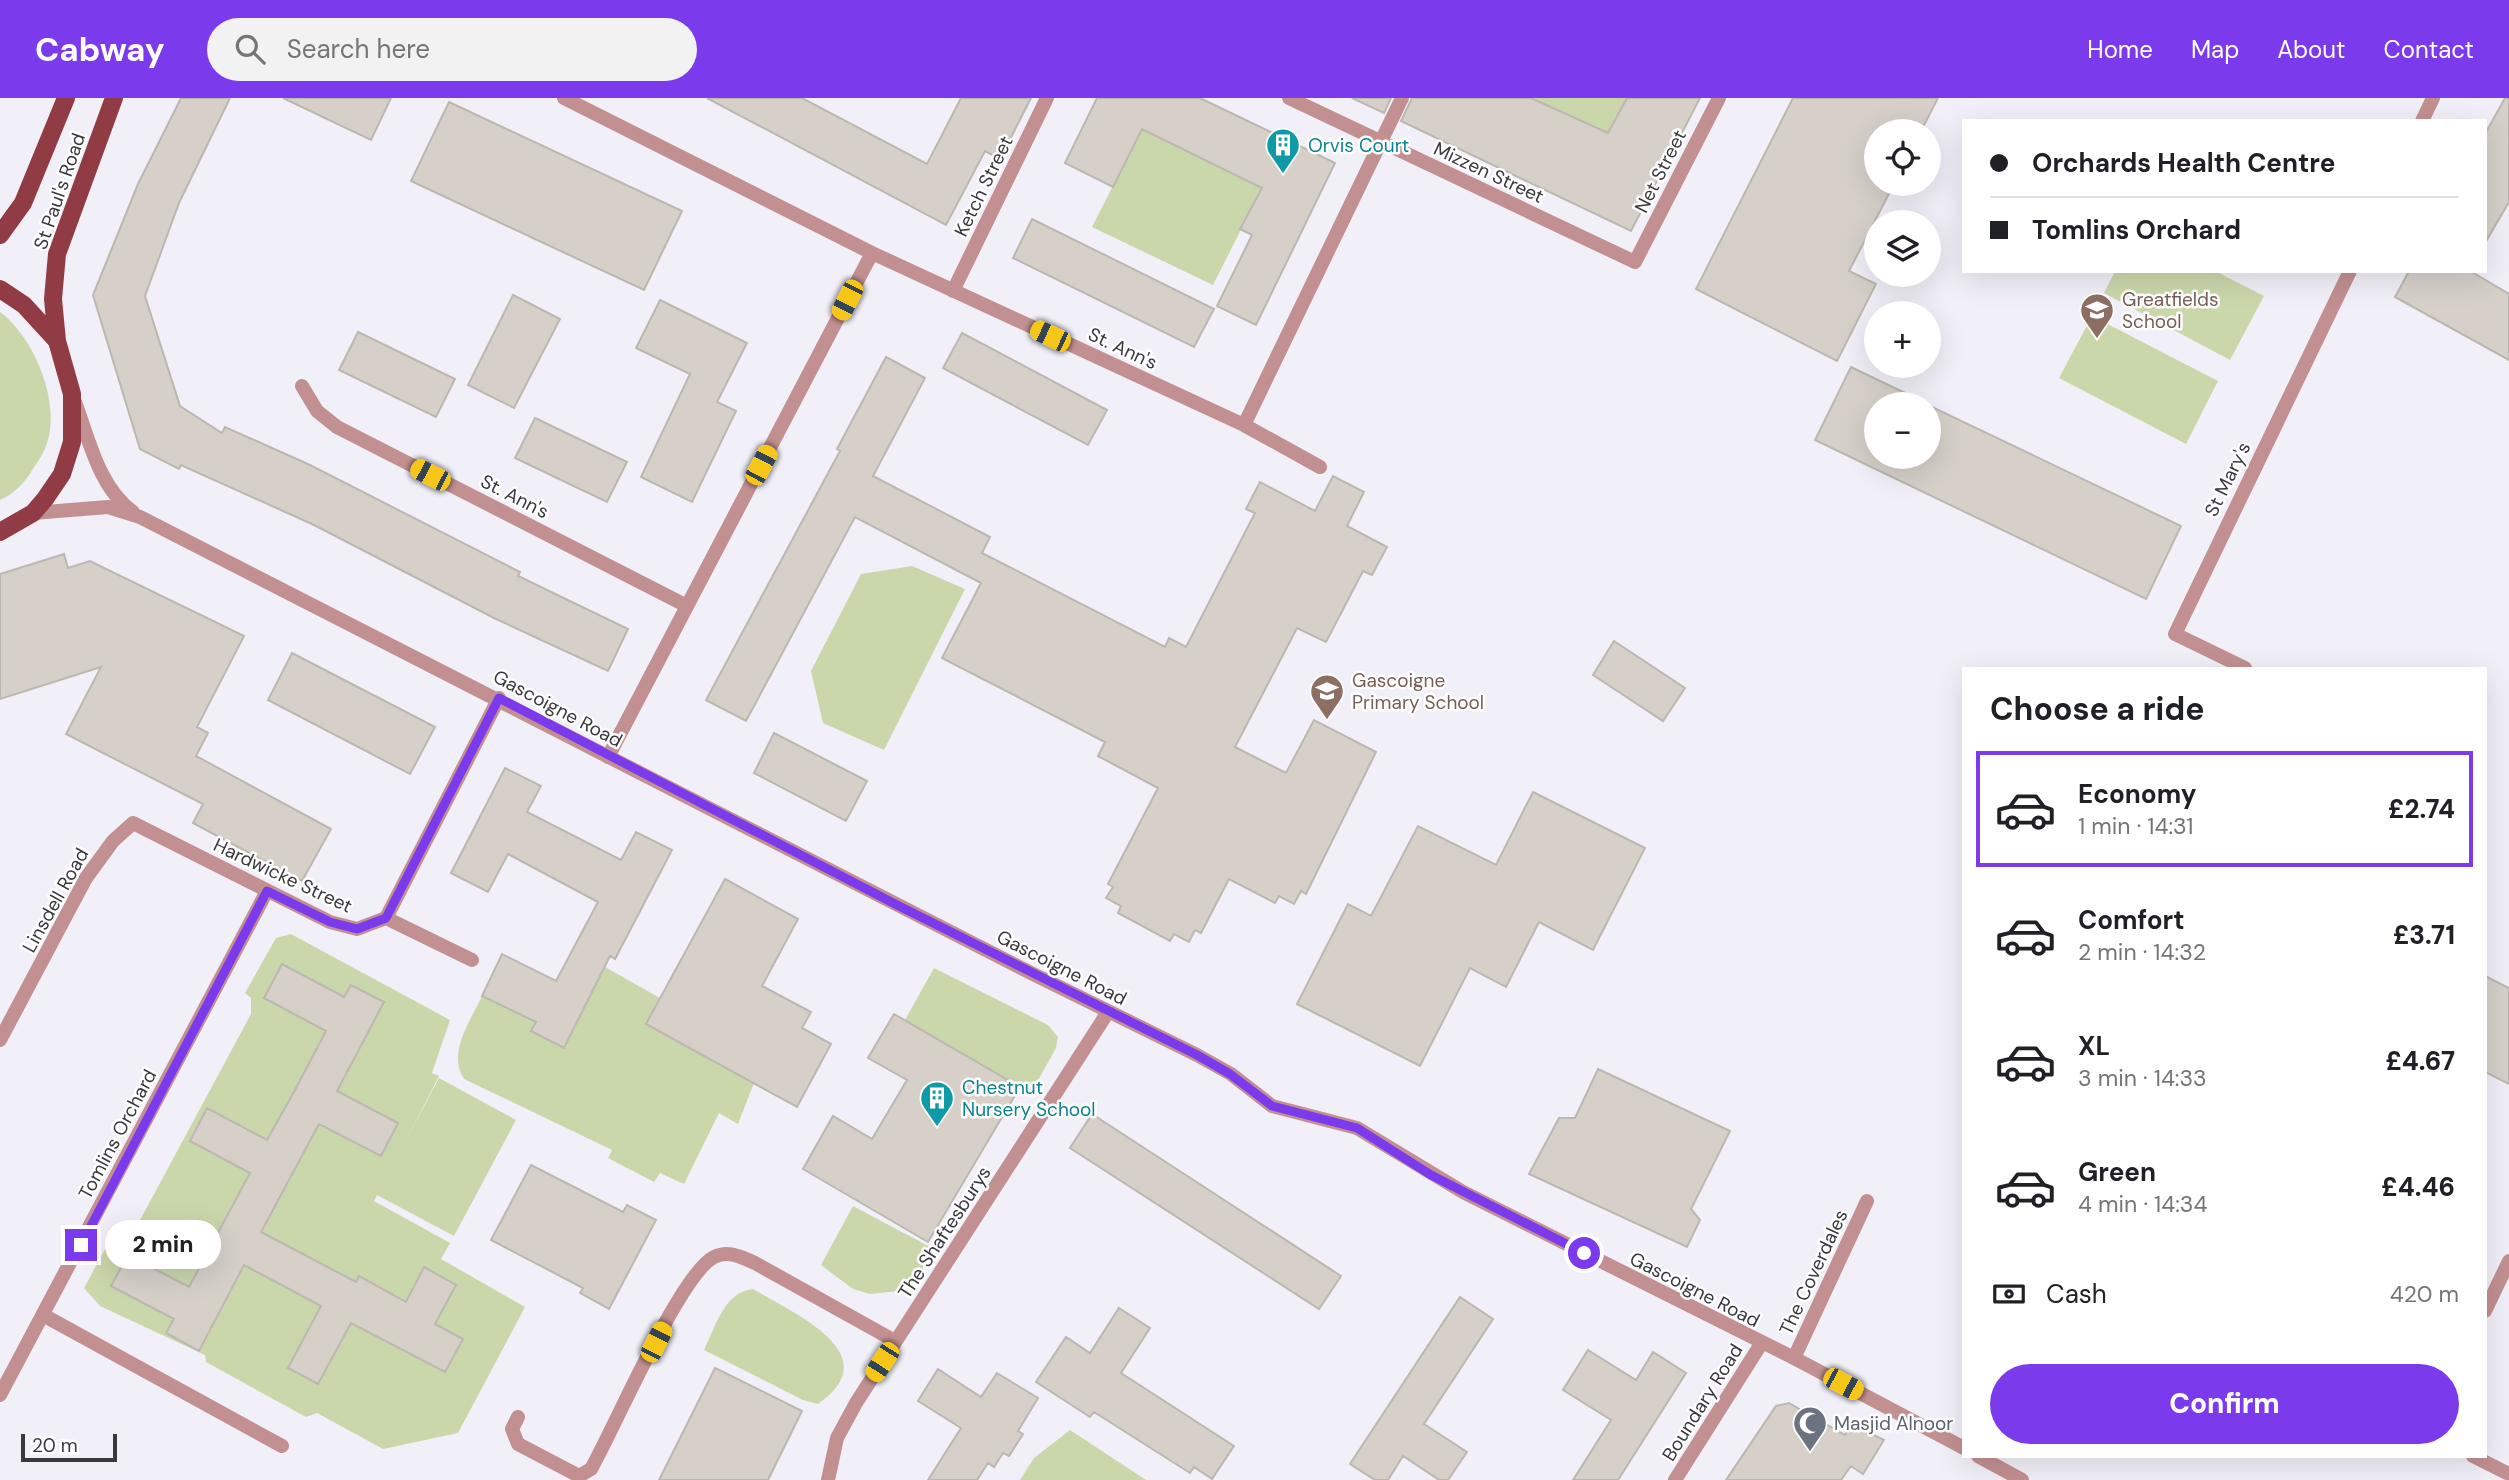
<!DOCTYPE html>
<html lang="en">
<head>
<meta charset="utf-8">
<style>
  :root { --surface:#fff; --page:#f2f2f2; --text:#202124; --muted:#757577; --line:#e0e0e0; --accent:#7c3aed }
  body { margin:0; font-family:"DM Sans",sans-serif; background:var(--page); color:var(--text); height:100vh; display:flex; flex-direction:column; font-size:26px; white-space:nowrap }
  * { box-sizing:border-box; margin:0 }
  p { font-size:23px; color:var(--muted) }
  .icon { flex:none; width:38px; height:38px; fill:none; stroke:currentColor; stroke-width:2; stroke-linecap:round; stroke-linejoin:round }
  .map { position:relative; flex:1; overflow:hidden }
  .panel { position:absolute; left:1962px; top:569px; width:525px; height:791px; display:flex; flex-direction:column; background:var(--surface); border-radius:0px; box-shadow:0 7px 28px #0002 }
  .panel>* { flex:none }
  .hud { position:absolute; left:1962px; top:21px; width:525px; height:154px; border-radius:0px; box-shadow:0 7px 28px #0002; display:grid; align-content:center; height:154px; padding:0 28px; background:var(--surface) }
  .buttons { position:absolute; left:1864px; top:21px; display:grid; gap:14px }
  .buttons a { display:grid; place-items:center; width:77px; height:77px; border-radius:50%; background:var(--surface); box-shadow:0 7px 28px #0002; font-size:35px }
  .scale { position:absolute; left:21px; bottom:18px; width:96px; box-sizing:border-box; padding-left:7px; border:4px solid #39383c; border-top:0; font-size:19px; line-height:24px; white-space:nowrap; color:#39383c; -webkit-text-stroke:5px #fff; paint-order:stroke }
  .end { position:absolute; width:32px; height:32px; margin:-16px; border:9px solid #7c3aed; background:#fff; box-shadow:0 0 0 4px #fff }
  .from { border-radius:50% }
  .bubble { position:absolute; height:49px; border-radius:24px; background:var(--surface); box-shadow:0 7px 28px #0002; font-size:23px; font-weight:800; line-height:49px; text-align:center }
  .car { position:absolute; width:21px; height:42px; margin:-21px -10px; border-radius:9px; box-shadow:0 0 5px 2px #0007; background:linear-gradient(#f5c518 24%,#345 0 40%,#f5c518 0 76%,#345 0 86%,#f5c518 0) }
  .hud b { display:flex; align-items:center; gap:24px; height:66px; font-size:26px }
  .hud b+b { border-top:2px solid var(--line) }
  .hud i { width:18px; height:18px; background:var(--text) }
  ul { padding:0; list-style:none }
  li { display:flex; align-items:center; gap:21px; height:116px; margin:0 14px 10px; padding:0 14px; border:4px solid transparent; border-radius:0px }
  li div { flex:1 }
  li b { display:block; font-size:26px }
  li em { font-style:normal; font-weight:800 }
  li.current { border-color:var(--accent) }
  li>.icon { width:63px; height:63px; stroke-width:1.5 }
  h2 { padding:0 28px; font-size:32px; line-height:84px }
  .pay { display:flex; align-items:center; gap:18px; height:77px; padding:0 28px; font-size:26px }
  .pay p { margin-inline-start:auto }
  .button { display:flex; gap:14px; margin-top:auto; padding:14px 28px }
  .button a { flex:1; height:80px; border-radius:42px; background:var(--accent); color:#fff; font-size:28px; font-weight:800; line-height:80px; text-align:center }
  header { display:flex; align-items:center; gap:42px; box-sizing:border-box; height:98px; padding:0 35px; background:var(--accent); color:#fff }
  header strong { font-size:33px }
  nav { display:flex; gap:38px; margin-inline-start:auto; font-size:24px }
  .search { width:490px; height:63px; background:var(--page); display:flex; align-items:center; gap:18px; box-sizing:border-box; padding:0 24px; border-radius:38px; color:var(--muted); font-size:26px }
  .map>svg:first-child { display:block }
</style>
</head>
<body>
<header>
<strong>Cabway</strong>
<div class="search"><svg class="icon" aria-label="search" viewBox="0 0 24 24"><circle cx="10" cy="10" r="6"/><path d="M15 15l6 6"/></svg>Search here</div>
<nav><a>Home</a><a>Map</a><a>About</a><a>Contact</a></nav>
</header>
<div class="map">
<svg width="2509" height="1382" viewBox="0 0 2509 1382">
  <rect width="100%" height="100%" fill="#f1f0f8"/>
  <!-- green -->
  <path fill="#cad7aa" d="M 1531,0 L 1627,0 L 1608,35 Z
    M 1142,31 L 1262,90 L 1213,187 L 1092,129 Z
    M 2115,173 L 2215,173 L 2264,198 L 2230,262 L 2104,195 Z
    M 0,214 C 34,239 61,304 47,345 C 44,355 37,365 31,374 C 24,385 13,397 0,402 Z
    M 2092,218 L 2218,283 L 2186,346 L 2059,280 Z
    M 912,468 L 965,491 L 884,652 L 823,625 L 811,573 L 861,476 Z
    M 291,836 L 450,922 L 432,975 L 439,978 L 406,1042 L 439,980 L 516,1022 L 454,1138 L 377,1097 L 374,1103 L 450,1145 L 441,1161 L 525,1209 L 458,1335 L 383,1351 L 317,1315 L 306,1319 L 206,1264 L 205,1257 L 100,1208 L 84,1190 L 110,1142 L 125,1150 L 251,916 L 251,900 L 245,895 L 276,840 Z
    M 605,869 L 660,900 L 646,927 L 754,985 L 738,1026 L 719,1015 L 684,1086 L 660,1075 L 654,1084 L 608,1060 L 612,1052 L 464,981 C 447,955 470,924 482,898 L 537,924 L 532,934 L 565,950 Z
    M 934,870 L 1048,927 L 1058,939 L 1056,950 L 1031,995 L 905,922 Z
    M 853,1108 L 932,1150 L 919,1180 L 899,1193 L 870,1196 L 853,1191 L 821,1167 Z
    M 753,1191 C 793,1215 890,1256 818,1306 L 803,1302 L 704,1252 C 716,1228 724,1194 753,1191 Z
    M 1070,1332 L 1146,1382 L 1020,1382 L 1034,1360 Z"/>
  <!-- building -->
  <path fill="#d6d0c9" stroke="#bcb7b0" stroke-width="2" d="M 181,0 L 230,0 L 179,105 L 145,198 L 180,308 L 222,335 L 225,329 L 310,367 L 520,474 L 518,478 L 628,531 L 608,573 L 496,521 L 314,427 L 181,367 L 179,371 L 140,351 L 93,197 L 138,86 Z
    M 283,0 L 391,0 L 371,42 Z
    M 707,0 L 802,0 L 927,66 L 961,0 L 1031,0 L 1000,61 L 985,53 L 946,127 Z
    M 1097,0 L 1200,0 L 1335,65 L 1256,227 L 1217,208 L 1252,137 L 1240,131 L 1262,90 L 1142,31 L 1113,89 L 1065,65 Z
    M 1352,0 L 1391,0 L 1384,15 Z
    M 1412,0 L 1531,0 L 1608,35 L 1627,0 L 1700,0 L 1631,133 L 1401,23 Z
    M 1793,0 L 1938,0 L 1921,33 L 1876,33 L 1876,86 L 1894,86 L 1849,173 L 1876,186 L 1837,263 L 1696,191 Z
    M 2505,0 L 2509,0 L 2509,104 L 2485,145 L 2485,36 Z
    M 449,4 L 682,113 L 644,192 L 411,83 Z
    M 1032,121 L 1214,211 L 1194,249 L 1013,160 Z
    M 2409,173 L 2470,173 L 2509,196 L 2509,262 L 2395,199 Z
    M 513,197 L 560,221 L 514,310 L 468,287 Z
    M 660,202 L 747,245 L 717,304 L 736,313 L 692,404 L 641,379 L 690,276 L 636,250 Z
    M 358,234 L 455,281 L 436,319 L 339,272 Z
    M 962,235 L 1107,312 L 1088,347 L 943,270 Z
    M 886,259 L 925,280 L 873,378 L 990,439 L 982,455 L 1165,549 L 1169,540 L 1186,549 L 1255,415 L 1246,411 L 1260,384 L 1315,413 L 1333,378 L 1364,394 L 1347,428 L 1387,449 L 1372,477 L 1363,473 L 1326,544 L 1297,530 L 1235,649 L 1286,675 L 1314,622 L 1376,654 L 1306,796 L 1301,793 L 1294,806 L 1279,798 L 1275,805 L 1229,781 L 1201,835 L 1195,832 L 1189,844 L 1174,836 L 1170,843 L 1118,815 L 1121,808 L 1106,800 L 1113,789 L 1108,786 L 1158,690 L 1098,658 L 1105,644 L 942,560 L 981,485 L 855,419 L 746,623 L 706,602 L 840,353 L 837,351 Z
    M 1851,269 L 1928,306 L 1876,306 L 1876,359 L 1928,359 L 1928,307 L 2181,428 L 2146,501 L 1815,342 Z
    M 535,320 L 627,364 L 607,404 L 515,360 Z
    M 64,456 L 68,470 L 90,463 L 244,538 L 197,629 L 208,635 L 196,658 L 331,731 L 302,783 L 193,725 L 203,706 L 66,636 L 101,569 L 0,601 L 0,476 Z
    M 1614,543 L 1685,590 L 1663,623 L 1593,577 Z
    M 292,555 L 435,629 L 410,676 L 268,602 Z
    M 774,635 L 867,683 L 846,723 L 754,675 Z
    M 505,670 L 541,688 L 527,714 L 621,762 L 636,734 L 672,752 L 615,861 L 610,858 L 564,950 L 531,933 L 536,924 L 482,898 L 502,856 L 556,883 L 598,804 L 508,756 L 488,794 L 451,775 Z
    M 1533,694 L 1645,750 L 1593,852 L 1539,824 L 1506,889 L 1470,870 L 1420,968 L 1297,906 L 1348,806 L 1371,818 L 1418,728 L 1496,767 Z
    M 725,781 L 798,821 L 762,888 L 811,914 L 802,930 L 831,946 L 797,1009 L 646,926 Z
    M 282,866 L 344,899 L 351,887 L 384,904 L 337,993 L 398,1025 L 381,1058 L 319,1026 L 261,1134 L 356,1184 L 359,1178 L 406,1204 L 424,1169 L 456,1187 L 435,1226 L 463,1241 L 445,1274 L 351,1225 L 318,1286 L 288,1270 L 321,1208 L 244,1167 L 199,1253 L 166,1235 L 174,1221 L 111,1188 L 128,1157 L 189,1189 L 250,1075 L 190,1043 L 207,1010 L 267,1042 L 295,992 L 326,933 L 264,900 Z
    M 2485,878 L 2509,890 L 2509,986 L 2485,974 Z
    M 894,916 L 1020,989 L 928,1144 L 803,1071 L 833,1018 L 872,1041 L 907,982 L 868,960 Z
    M 1598,971 L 1730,1033 L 1691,1111 L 1700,1122 L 1687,1149 L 1529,1076 L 1559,1020 L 1575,1020 Z
    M 1092,1016 L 1341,1178 L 1319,1211 L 1070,1050 Z
    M 531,1067 L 623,1114 L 627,1107 L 656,1122 L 609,1211 L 580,1195 L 583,1190 L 491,1142 Z
    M 1460,1199 L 1493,1221 L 1424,1326 L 1467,1354 L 1448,1382 L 1439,1382 L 1403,1358 L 1388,1382 L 1375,1382 L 1350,1366 Z
    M 1119,1210 L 1150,1230 L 1121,1275 L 1234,1348 L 1212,1381 L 1194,1369 L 1190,1375 L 1094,1314 L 1090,1319 L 1036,1284 L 1066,1239 L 1090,1255 Z
    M 1588,1252 L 1636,1282 L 1653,1254 L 1686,1275 L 1618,1382 L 1573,1382 L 1611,1322 L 1563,1292 Z
    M 715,1270 L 802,1313 L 768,1382 L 659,1382 Z
    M 938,1271 L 981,1299 L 997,1275 L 1038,1300 L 1018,1333 L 1023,1336 L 1009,1358 L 1003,1355 L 994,1369 L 988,1365 L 977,1382 L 928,1382 L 961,1330 L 918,1303 Z
    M 1789,1305 L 1845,1337 L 1851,1326 L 1884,1342 L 1863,1376 L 1851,1368 L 1841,1382 L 1726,1382 L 1776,1308 Z"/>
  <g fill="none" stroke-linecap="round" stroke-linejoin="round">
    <!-- minor -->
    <path stroke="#c29091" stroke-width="14" d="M 564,0 L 872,155 L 1244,327 L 1320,369
      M 1289,0 L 1635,164 L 1719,0
      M 2422,23 L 2433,0
      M 953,193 L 1047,0
      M 302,288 L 317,313 L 337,329 L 687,508
      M 1244,327 L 1402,0
      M 2245,570 L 2175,536 L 2350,173
      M 608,659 L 872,155
      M 386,820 L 472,862
      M 0,942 L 86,780 L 113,743 L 133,725 L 330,824 L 357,831 L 386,820 L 499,600
      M 2485,1213 L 2509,1163
      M 43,1217 L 282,1348
      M 1794,1260 L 1867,1103
      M 0,1297 L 267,793
      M 518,1319 L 512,1331 L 518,1346 L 579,1378 L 591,1371 C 614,1331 680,1176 714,1159 C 729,1152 741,1159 755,1165 L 895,1243
      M 2473,1358 L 2509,1376
      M 828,1382 L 837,1340 L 856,1305 L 1108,914
      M 1675,1382 L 1761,1246"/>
    <!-- tertiary -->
    <path stroke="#c29091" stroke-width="14" d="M 75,304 C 89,341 99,390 133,414
      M 33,415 L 108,409 L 140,419 L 1029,874 L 1197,957 L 1231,976 L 1272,1008 L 1357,1030 L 1463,1094 L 1794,1260 L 1964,1350
      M 1978,1358 L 2022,1382"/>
    <!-- primary -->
    <path stroke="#913c44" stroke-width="18" d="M 0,137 L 23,105 L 66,0
      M 0,191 L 24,207 L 57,243
      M 0,434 L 33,415 L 45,401 L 62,376 L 72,344 L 72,296 L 57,243 L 53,201 L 57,156 L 114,0"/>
  </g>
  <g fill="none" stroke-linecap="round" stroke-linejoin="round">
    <!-- route -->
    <path stroke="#7c3aed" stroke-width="9" d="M 81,1147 L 267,793 L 330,824 L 357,831 L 386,820 L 499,600 L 897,807 L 1197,957 L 1230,976 L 1272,1008 L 1357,1030 L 1431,1077 L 1584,1155"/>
  </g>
  <!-- icons -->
  <defs>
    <g id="building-pin" transform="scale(1.75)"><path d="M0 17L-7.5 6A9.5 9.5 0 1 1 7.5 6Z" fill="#0f9aa8" stroke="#fff"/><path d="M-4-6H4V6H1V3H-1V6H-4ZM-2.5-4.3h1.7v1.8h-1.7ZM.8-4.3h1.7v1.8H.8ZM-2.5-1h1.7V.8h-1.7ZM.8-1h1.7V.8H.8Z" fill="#fff"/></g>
    <g id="school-pin" transform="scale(1.75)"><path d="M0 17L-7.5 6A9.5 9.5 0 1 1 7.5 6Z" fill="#8d6e63" stroke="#fff"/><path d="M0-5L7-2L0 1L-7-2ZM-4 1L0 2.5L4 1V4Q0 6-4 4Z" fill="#fff"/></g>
    <g id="mosque-pin" transform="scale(1.75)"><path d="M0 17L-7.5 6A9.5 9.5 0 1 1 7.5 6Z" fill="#6b7280" stroke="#fff"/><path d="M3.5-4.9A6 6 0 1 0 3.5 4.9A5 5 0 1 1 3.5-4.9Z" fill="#fff"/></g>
  </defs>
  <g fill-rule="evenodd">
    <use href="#building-pin" x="1283" y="47"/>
    <use href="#school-pin" x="2097" y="212"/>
    <use href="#school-pin" x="1327" y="593"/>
    <use href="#building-pin" x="937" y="1000"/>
    <use href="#mosque-pin" x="1810" y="1325"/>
  </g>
  <g text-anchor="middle" stroke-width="5" stroke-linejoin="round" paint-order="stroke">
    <!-- culture labels -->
    <g font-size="19" fill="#0d838f" stroke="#fff" text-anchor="start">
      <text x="1308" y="54">Orvis Court</text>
      <text x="962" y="996">Chestnut<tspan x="962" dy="22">Nursery School</tspan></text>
    </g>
    <!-- street labels -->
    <g font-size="19" fill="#39383c" stroke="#fff">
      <text transform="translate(1660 73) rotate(-63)" y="7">Net Street</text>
      <text transform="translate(1489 74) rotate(25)" y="7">Mizzen Street</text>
      <text transform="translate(983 88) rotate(-64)" y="7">Ketch Street</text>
      <text transform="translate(59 93) rotate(-71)" y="7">St Paul's Road</text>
      <text transform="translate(1123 250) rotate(25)" y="7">St. Ann's</text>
      <text transform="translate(2227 381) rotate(-64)" y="7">St Mary's</text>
      <text transform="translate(515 398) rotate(27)" y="7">St. Ann's</text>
      <text transform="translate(558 610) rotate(28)" y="7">Gascoigne Road</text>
      <text transform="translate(283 777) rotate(25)" y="7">Hardwicke Street</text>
      <text transform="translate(55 802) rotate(-61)" y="7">Linsdell Road</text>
      <text transform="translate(1062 869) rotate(27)" y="7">Gascoigne Road</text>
      <text transform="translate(117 1036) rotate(-62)" y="7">Tomlins Orchard</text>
      <text transform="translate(944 1134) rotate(-57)" y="7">The Shaftesburys</text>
      <text transform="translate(1813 1174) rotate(-65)" y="7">The Coverdales</text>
      <text transform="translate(1695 1191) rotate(27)" y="7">Gascoigne Road</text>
      <text transform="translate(1702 1304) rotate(-58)" y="7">Boundary Road</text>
    </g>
    <!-- education labels -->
    <g font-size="19" fill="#785e54" stroke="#fff" text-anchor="start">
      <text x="2122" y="208">Greatfields<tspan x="2122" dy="22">School</tspan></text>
      <text x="1352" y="589">Gascoigne<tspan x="1352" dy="22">Primary School</tspan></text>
    </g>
    <!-- worship labels -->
    <g font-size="19" fill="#5b616d" stroke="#fff" text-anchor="start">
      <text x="1834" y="1332">Masjid Alnoor</text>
    </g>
  </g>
</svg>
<div class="buttons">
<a><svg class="icon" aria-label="locate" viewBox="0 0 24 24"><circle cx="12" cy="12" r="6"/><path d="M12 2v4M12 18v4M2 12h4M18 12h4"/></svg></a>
<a><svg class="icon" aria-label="layers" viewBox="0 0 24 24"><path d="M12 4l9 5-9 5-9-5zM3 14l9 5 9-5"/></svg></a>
<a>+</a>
<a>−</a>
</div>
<div class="scale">20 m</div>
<i class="end from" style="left:1584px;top:1155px"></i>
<i class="end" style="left:81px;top:1147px"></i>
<div class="bubble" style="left:105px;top:1122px;width:116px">2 min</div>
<i class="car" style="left:847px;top:202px;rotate:207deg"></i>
<i class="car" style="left:1050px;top:238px;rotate:295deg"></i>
<i class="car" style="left:761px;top:367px;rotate:28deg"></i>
<i class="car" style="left:430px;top:377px;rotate:297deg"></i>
<i class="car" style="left:656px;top:1244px;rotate:27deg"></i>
<i class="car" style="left:882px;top:1264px;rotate:213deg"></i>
<i class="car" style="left:1843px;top:1286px;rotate:118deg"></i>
<div class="hud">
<b><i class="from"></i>Orchards Health Centre</b>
<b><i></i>Tomlins Orchard</b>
</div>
<section class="panel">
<h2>Choose a ride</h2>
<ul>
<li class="current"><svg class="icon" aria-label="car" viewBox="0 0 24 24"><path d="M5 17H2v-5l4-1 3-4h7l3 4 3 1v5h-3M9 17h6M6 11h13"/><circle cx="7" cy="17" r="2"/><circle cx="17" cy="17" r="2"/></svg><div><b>Economy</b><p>1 min · 14:31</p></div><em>£2.74</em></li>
<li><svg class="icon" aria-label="car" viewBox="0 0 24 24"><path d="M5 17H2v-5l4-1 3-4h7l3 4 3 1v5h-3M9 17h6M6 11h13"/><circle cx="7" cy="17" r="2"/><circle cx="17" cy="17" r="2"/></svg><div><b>Comfort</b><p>2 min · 14:32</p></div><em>£3.71</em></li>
<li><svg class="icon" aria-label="car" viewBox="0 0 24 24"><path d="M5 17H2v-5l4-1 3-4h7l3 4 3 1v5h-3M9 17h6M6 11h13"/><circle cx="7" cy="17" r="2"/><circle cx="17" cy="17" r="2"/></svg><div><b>XL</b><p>3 min · 14:33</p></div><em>£4.67</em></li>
<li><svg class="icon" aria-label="car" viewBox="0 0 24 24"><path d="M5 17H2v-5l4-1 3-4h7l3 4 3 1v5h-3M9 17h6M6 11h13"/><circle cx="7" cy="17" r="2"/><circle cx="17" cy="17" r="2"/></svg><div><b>Green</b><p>4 min · 14:34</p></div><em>£4.46</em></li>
</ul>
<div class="pay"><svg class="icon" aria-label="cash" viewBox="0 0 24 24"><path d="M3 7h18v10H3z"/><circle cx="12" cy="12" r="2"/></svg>Cash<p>420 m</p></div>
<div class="button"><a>Confirm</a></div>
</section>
</div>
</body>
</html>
